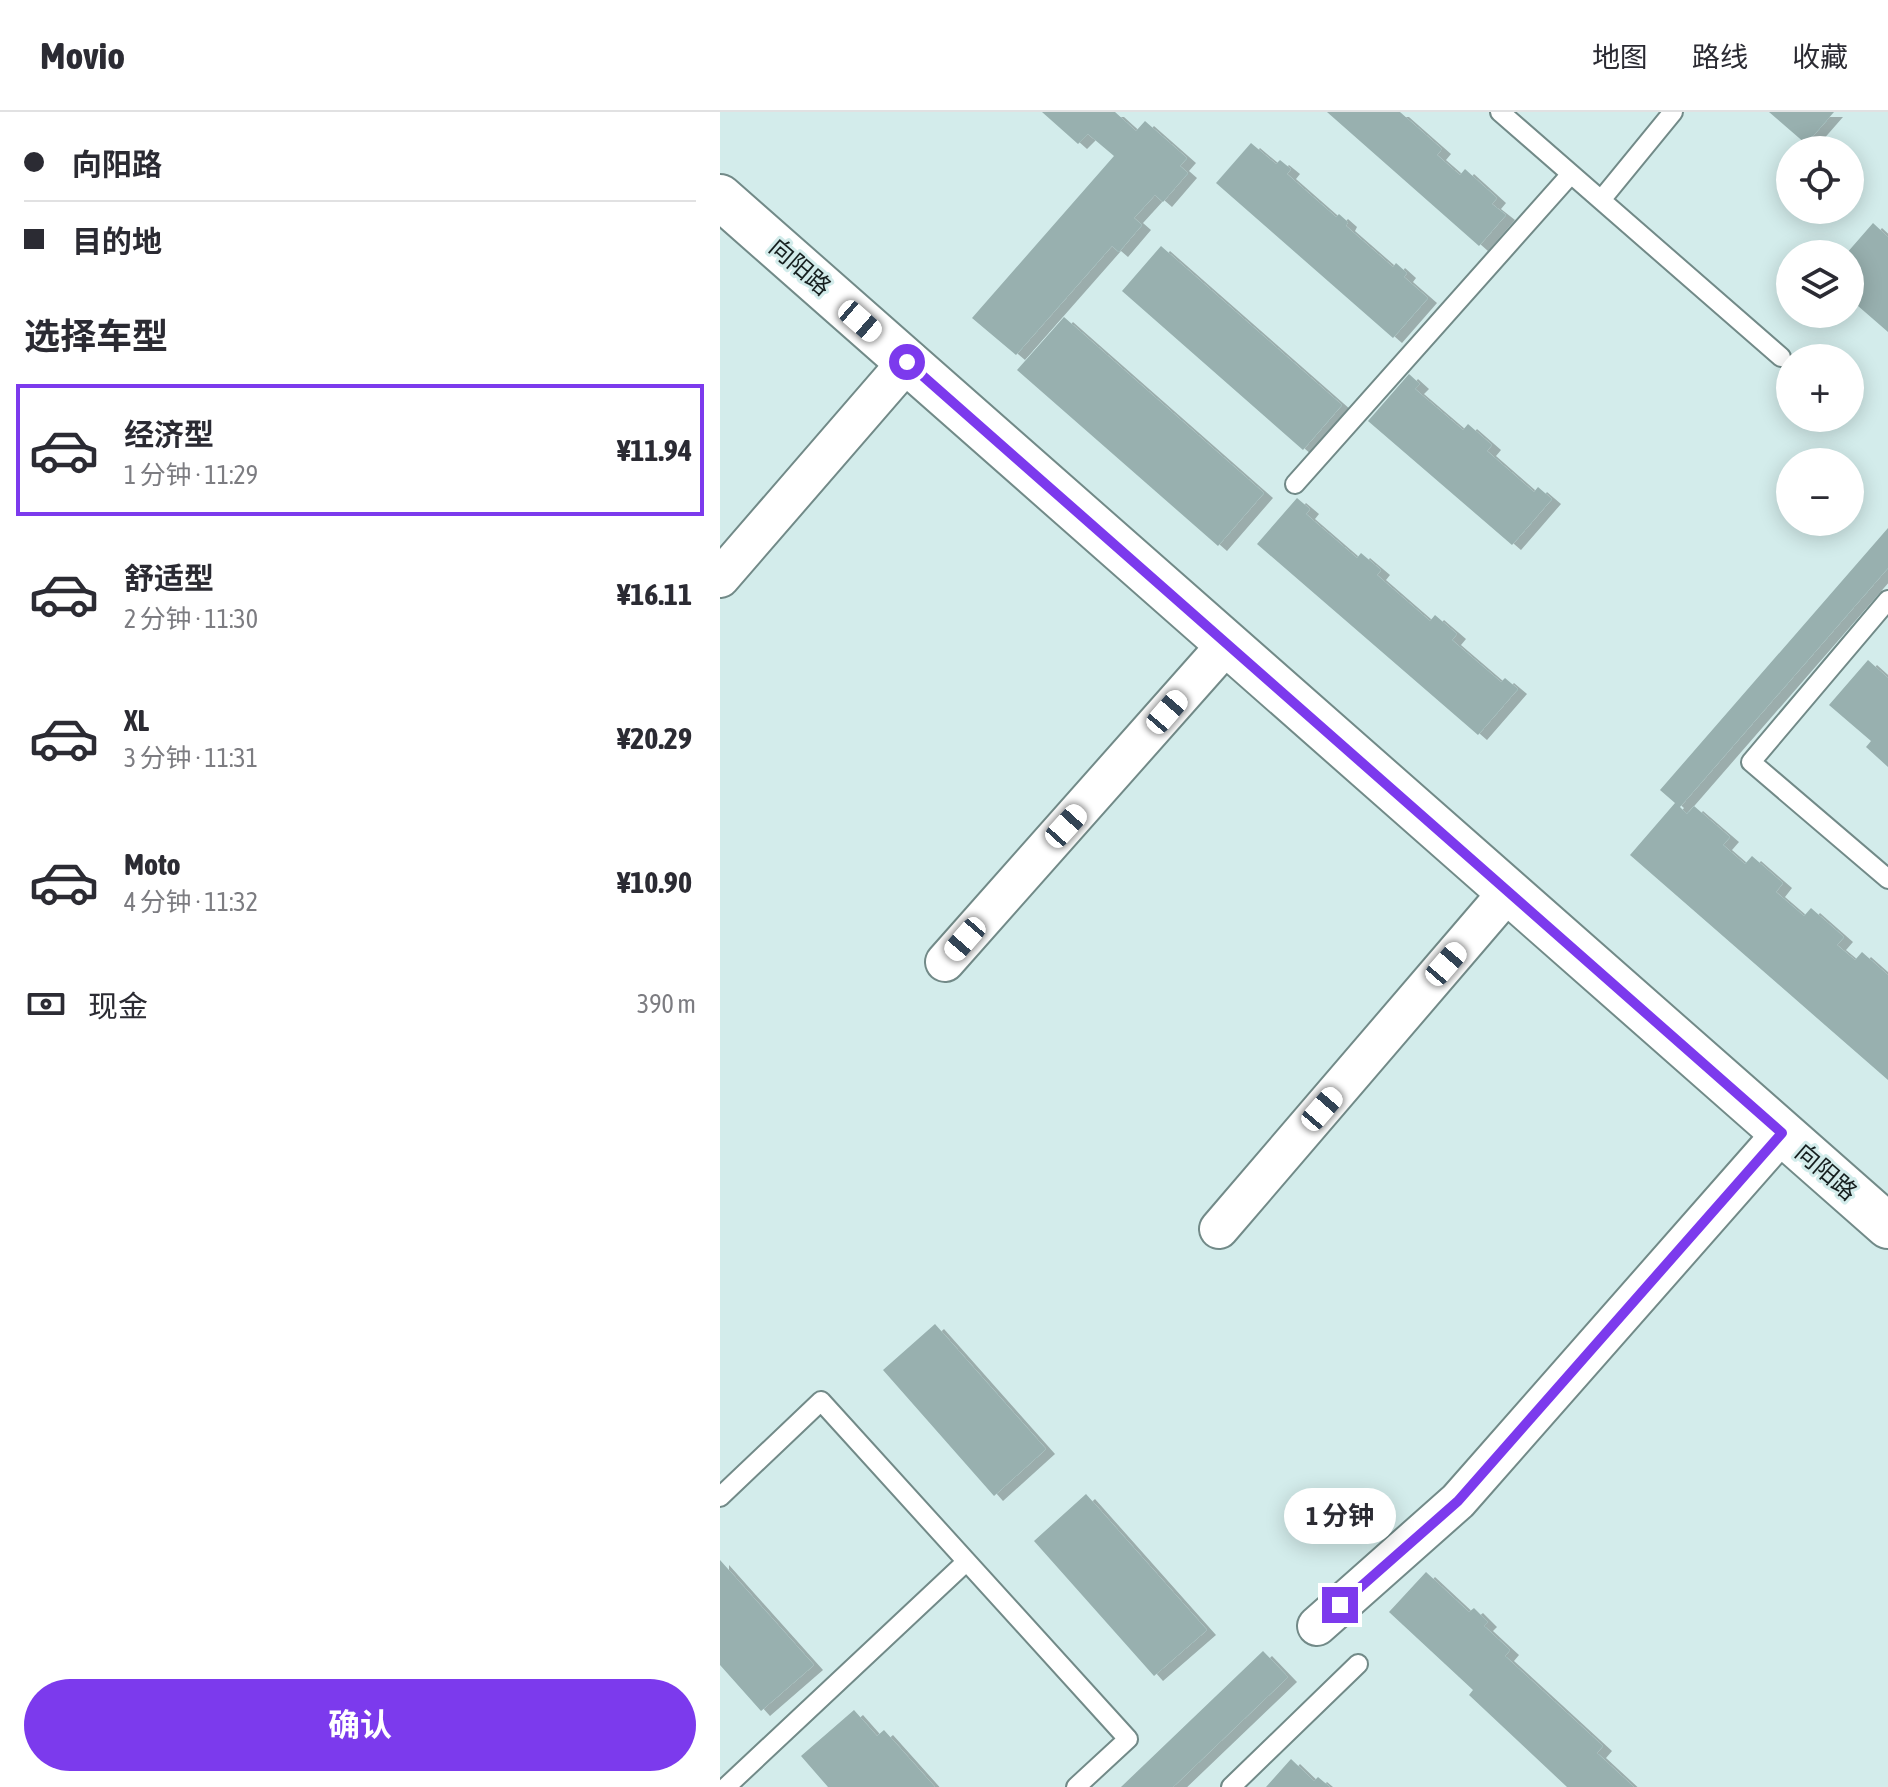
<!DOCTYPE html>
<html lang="zh">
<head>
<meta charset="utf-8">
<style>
  :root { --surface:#fff; --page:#f7f7f7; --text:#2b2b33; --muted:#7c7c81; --line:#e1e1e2; --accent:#7c3aed }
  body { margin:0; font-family:"Asap Condensed","Noto Sans SC",sans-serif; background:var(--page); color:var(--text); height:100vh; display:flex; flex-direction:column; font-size:30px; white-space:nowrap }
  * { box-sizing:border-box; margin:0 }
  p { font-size:26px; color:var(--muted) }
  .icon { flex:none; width:44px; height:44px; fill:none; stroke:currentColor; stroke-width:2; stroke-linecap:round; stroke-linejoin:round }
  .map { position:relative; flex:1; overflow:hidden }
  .panel { display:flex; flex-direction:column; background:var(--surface); width:720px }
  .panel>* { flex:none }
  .banner { display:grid; align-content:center; height:176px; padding:0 24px; background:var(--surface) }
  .tools { position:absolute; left:1056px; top:24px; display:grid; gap:16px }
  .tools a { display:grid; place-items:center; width:88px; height:88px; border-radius:50%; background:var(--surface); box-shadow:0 4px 20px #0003; font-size:40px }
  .end { position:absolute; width:36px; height:36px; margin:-18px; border:10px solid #7c3aed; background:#fff; box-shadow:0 0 0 4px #fff }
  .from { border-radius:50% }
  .bubble { position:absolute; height:56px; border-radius:28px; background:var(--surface); box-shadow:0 4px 20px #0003; font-size:26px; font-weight:700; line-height:56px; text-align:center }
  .car { position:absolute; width:24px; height:48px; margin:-24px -12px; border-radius:10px; box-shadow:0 0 6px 2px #0007; background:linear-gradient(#fff 24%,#345 0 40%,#fff 0 76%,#345 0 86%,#fff 0) }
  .banner b { display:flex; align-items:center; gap:28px; height:76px; font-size:30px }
  .banner b+b { border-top:2px solid var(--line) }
  .banner i { width:20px; height:20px; background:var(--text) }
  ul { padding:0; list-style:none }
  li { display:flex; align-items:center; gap:24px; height:132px; margin:0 16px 12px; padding:0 8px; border:4px solid transparent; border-radius:0px }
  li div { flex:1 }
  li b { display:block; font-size:30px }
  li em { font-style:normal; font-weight:700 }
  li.on { border-color:var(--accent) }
  li>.icon { width:72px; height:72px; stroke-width:1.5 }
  h2 { padding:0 24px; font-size:36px; line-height:96px }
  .pay { display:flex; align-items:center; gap:20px; height:88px; padding:0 24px; font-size:30px }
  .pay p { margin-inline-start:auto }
  .action { display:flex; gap:16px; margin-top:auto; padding:16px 24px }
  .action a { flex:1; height:92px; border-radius:48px; background:var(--accent); color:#fff; font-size:32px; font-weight:700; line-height:92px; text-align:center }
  header { display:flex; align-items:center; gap:48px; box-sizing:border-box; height:112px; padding:0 40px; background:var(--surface); border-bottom:2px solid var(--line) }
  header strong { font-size:38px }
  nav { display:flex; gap:44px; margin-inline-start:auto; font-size:28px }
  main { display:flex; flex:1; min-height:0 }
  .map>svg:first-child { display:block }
</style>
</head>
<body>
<header>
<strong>Movio</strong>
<nav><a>地图</a><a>路线</a><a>收藏</a></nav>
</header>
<main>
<section class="panel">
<div class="banner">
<b><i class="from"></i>向阳路</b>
<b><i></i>目的地</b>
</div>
<h2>选择车型</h2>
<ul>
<li class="on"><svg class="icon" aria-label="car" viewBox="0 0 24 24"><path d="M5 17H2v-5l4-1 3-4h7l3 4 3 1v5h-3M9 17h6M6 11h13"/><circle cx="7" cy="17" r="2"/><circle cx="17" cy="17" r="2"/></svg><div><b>经济型</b><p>1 分钟 · 11:29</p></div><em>¥11.94</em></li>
<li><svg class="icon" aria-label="car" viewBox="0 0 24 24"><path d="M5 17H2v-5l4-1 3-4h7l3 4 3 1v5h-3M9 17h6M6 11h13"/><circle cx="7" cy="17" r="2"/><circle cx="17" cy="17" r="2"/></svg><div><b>舒适型</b><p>2 分钟 · 11:30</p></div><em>¥16.11</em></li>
<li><svg class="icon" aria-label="car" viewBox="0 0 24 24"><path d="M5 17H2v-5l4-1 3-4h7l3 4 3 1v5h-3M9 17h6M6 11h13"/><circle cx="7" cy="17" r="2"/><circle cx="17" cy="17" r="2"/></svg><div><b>XL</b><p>3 分钟 · 11:31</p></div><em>¥20.29</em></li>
<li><svg class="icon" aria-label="car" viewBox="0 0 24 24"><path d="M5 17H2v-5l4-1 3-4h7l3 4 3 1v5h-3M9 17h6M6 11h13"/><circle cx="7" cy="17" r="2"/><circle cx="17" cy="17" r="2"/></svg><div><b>Moto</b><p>4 分钟 · 11:32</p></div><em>¥10.90</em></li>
</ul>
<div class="pay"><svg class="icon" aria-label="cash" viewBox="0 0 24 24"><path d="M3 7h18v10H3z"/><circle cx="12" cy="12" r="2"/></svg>现金<p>390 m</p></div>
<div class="action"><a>确认</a></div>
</section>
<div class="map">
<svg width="1168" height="1675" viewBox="0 0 1168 1675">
  <defs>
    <filter id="shadow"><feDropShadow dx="9" dy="5" stdDeviation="0" flood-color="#0004"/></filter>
  </defs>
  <rect width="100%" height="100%" fill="#d3eceb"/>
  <!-- building -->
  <path fill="#98b0af" filter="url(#shadow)" d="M 322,0 L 395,0 L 416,19 L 425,9 L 467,46 L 460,54 L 468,61 L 443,90 L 435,83 L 414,106 L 422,113 L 399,140 L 392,134 L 296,243 L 252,206 L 394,44 L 368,22 L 358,32 Z
    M 607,0 L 680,0 L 722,37 L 717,43 L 740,63 L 745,57 L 777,86 L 772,92 L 786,103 L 759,134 Z
    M 1049,0 L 1114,0 L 1086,32 Z
    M 531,31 L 556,52 L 560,48 L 571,57 L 567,62 L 616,105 L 619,102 L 628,110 L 626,114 L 673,155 L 676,151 L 687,161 L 684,165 L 708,186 L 673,226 L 496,71 Z
    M 1153,111 L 1168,125 L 1168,220 L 1130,187 L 1130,142 L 1126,142 Z
    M 441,134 L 622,293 L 583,338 L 402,179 Z
    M 344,205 L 544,381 L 498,434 L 297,258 Z
    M 689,262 L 700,272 L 695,277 L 743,318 L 748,312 L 772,333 L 767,339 L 814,380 L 818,375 L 832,387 L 792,433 L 648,309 Z
    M 577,386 L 590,397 L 586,402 L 637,446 L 641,441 L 661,458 L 657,463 L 710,509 L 715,503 L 737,522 L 732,528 L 781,570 L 785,566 L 798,577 L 758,623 L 537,432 Z
    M 1168,416 L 1168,456 L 960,695 L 967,702 L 974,694 L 1010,725 L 1003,733 L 1025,752 L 1032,744 L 1063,771 L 1056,780 L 1084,804 L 1091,796 L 1124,825 L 1117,833 L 1135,848 L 1142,840 L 1168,863 L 1168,968 L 910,743 L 955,691 L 940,678 Z
    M 1148,548 L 1168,566 L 1168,655 L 1146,635 L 1151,629 L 1109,593 Z
    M 215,1212 L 326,1337 L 274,1384 L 163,1258 Z
    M 366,1382 L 487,1518 L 434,1564 L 314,1429 Z
    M 0,1448 L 94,1553 L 41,1599 L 0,1553 Z
    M 706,1460 L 749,1500 L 754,1496 L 768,1510 L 764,1514 L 790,1538 L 785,1544 L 883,1634 L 877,1641 L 914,1675 L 847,1675 L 749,1583 L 753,1578 L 669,1500 Z
    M 543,1539 L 568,1565 L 453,1675 L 401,1675 Z
    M 134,1598 L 157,1624 L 164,1618 L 215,1675 L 108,1675 L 81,1644 Z
    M 571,1647 L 594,1669 L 598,1665 L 610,1675 L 546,1675 Z"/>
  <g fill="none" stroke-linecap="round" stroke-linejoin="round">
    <!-- service casing -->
    <g stroke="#728a88" stroke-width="22">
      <path id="service" d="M 780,0 L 1061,245
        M 881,88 L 953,0
        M 575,372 L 851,62
        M 1168,488 L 1031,650 L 1168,767
        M 0,1385 L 101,1289 L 408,1627 L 356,1675
        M 6,1675 L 246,1450
        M 511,1675 L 638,1552"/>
    </g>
    <!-- minor casing -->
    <g stroke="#728a88" stroke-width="42">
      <path id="minor" d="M 0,466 L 187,250
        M 225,850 L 507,532
        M 499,1117 L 788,780
        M 597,1514 L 738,1389 L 1062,1021"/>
    </g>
    <!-- tertiary casing -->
    <g stroke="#728a88" stroke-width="48">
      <path id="tertiary" d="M 0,85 L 1168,1114"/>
    </g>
    <!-- service -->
    <use href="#service" stroke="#fff" stroke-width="18"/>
    <!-- minor -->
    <use href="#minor" stroke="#fff" stroke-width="38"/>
    <!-- tertiary -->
    <use href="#tertiary" stroke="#fff" stroke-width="44"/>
  </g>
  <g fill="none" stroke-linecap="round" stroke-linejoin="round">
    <!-- route -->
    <path stroke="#7c3aed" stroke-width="10" d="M 187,250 L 1062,1021 L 738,1389 L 620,1493"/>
  </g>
  <g text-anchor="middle" stroke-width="6" stroke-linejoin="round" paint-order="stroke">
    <!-- street labels -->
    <g font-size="24" fill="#161f1f" stroke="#d3eceb">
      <text transform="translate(80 155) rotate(41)" y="8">向阳路</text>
      <text transform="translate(1106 1060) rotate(41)" y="8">向阳路</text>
    </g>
  </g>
</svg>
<div class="tools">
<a><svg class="icon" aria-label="locate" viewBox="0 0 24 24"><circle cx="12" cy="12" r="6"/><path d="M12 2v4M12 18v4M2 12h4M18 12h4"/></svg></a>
<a><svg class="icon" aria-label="layers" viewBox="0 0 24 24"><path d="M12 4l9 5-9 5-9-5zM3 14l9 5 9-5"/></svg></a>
<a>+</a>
<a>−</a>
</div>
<i class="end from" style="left:187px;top:250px"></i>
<i class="end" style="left:620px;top:1493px"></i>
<div class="bubble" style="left:564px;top:1376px;width:112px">1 分钟</div>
<i class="car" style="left:140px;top:209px;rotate:131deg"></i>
<i class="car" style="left:447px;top:600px;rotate:41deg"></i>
<i class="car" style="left:346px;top:714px;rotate:42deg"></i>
<i class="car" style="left:245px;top:827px;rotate:221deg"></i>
<i class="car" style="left:726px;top:852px;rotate:41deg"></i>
<i class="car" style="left:602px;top:997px;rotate:41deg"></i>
</div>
</main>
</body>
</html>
